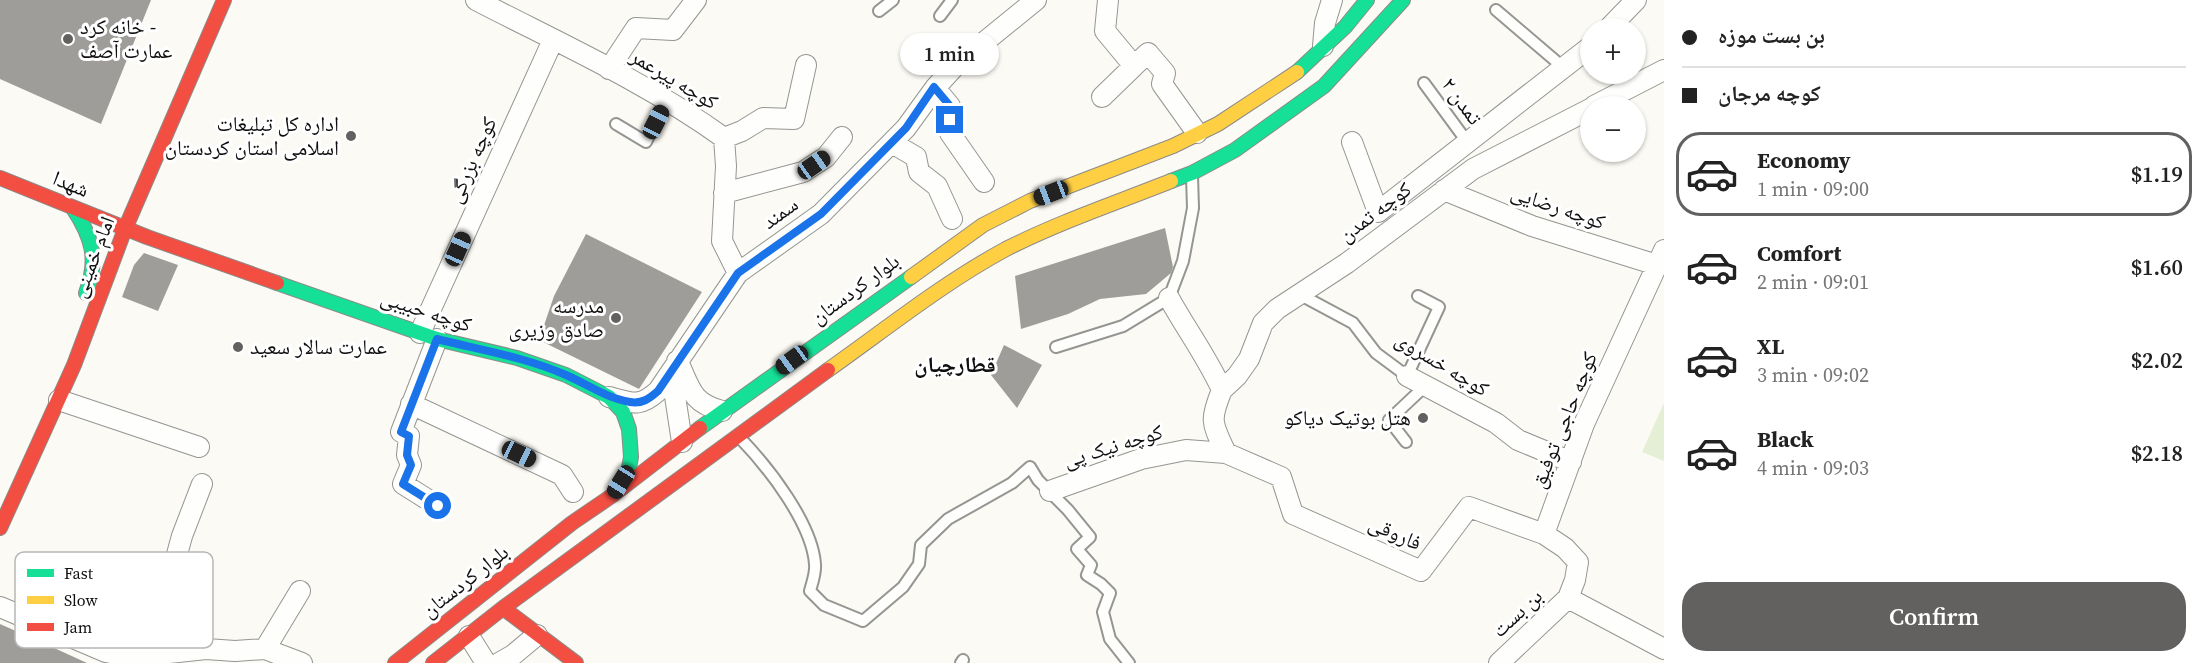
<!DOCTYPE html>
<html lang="en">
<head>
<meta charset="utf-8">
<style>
  :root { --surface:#fff; --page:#f6f6f6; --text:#222; --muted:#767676; --line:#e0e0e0; --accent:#62615f }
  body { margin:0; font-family:"Source Serif 4","Noto Naskh Arabic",serif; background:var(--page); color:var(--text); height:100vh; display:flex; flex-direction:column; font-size:22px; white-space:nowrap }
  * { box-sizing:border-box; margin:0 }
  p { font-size:20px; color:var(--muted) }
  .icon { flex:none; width:33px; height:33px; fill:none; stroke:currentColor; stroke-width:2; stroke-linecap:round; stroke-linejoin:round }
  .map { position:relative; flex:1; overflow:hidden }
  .sheet { display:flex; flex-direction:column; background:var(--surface); width:540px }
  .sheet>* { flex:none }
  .hud { display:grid; align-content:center; height:132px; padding:0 18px; background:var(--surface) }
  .controls { position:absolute; left:1580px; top:18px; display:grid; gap:12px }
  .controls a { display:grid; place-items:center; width:66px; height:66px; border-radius:50%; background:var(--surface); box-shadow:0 2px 4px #0004; font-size:30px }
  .end { position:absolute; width:27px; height:27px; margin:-14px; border:8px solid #1a73e8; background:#fff; box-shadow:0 0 0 3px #fff }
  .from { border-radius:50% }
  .bubble { position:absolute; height:42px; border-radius:21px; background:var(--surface); box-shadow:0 2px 4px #0004; font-size:20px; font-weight:600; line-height:42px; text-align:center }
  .car { position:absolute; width:18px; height:36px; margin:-18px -9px; border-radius:8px; box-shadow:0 0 4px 2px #0007; background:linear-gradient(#222 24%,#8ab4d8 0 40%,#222 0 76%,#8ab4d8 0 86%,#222 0) }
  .hud b { display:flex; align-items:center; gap:21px; height:57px; font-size:22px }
  .hud b+b { border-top:2px solid var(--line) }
  .hud i { width:15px; height:15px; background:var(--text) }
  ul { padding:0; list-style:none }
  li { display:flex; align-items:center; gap:18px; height:84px; margin:0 12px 9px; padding:0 6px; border:3px solid transparent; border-radius:24px }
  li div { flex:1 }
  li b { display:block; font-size:22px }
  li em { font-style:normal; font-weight:600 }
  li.active { border-color:var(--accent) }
  li>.icon { width:54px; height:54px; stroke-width:1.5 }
  .primary-button { display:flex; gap:12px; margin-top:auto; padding:12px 18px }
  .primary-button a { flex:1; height:69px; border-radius:24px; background:var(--accent); color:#fff; font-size:24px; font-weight:600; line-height:69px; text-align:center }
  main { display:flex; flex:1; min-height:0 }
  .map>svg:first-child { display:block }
</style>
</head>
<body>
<main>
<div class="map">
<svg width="1664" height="663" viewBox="0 0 1664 663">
  <rect width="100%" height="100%" fill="#fbfaf4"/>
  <!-- green -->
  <path fill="#e5efd6" d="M 1664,403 L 1664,461 L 1642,452 Z"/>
  <!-- building -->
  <path fill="#9f9d99" d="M 0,0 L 151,0 L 101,124 L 0,79 Z
    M 1165,228 L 1173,267 L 1171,273 L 1146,294 L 1100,299 L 1068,314 L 1021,329 L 1015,276 Z
    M 586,234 L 702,292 L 639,389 L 539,340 L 554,296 Z
    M 144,253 L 178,265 L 158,311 L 122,297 L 134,265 Z
    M 1004,345 L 1042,365 L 1017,408 L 991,375 Z
    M 0,624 L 52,647 L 87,663 L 0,663 Z"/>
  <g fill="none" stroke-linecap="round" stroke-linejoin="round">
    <!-- lane casing -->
    <g stroke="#959592" stroke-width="14">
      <path id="lane" d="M 1496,10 L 1564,68
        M 879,11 L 893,0
        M 940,16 L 952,0
        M 1424,83 L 1468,143
        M 616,124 L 646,142 L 666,101
        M 1299,294 L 1353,323 L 1376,353 L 1407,376 L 1439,307 L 1418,296
        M 1056,347 L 1123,326 L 1169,298 L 1183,261 L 1193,208 L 1192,176
        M 740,438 C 768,467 812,523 815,564 C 816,573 812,583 810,591 L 824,605 L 863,621 L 903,587 L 919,564 L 921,545 L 948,519 L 1012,483 L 1030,467 L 1038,480 L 1068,510 L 1090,537 L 1077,549 L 1091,565 L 1087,575 L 1101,584 L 1110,593 L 1103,612 L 1110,639 L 1129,663
        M 1406,442 L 1389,420 L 1424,387
        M 961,663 L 963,660"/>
    </g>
    <!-- street casing -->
    <g stroke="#959592" stroke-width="22">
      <path id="street" d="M 476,0 C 559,43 648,83 724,138 L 726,166 L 722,241 L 738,273
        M 1108,0 L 1105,31 L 1134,66 L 1148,53 L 1165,73 L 1162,84 L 1197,133
        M 1609,28 L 1636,0
        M 1323,46 L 1325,23 L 1332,0
        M 609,69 L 636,28 L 673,30 L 696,0
        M 935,88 L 950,106 L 950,133 L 984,182
        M 1102,97 L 1134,66
        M 1594,106 L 1664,70
        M 724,138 L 742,131 L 763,118 L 794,119 L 806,65
        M 1352,142 L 1378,212 L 1590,47
        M 892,143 L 916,157 L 919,172 L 937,186 L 952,219
        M 1444,190 L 1532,226 L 1657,265
        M 724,193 L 803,172 L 826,157 L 842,137
        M 1169,298 C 1186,329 1207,357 1222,390 C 1209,421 1212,423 1226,453
        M 420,333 L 553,40
        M 437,339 L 401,432 L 409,436 L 407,455 L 411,465 L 403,484 L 438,506
        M 677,361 L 678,382 L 675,396 L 682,442
        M 680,366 C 691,391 693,403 722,411
        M 1407,376 L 1496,423 L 1518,440 L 1571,462
        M 1222,390 L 1237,376 L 1249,359 L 1263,323 L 1277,309 L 1347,263 L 1473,169 L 1590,109
        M 609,397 C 632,403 639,408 658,391 L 738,273 L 821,214 L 906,128 L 935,88 L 956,65 L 1036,0
        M 59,400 L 199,447
        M 411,404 L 562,475 L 573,492
        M 1050,491 L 1141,459 L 1186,450 L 1226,453 L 1281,477 L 1293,514 L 1421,571 L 1469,507 L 1544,534
        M 1568,598 L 1664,649
        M 0,607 L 106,652 L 132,657 L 206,649 L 235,651 L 265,649 L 302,663
        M 469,636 L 486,663
        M 265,649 L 300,591
        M 132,657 L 158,624 L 182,536 L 202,484
        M 499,663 L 513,655 L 537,635
        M 1499,663 L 1568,598 L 1575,580 L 1578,562 L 1565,548 L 1544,534 L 1584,424 L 1664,250"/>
    </g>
    <!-- fast casing -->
    <g stroke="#8c8b89" stroke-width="16">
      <path id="fast" d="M 1297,72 L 1345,27 L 1367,0
        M 1171,181 L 1192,173 L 1235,150 L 1324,86 L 1403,0
        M 73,208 C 92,237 99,259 86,293
        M 277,283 L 437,339 L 517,358 L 566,375 L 609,397 L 623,412 L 629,429 L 631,457 L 629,468 L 613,495
        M 700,428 L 911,277"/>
    </g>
    <!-- slow casing -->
    <g stroke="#8c8b89" stroke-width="16">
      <path id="slow" d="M 911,277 L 983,225 L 1030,201 L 1173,146 L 1218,124 L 1297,72
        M 828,370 C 886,329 943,283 1006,249 C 1059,222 1116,203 1171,181"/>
    </g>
    <!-- jam casing -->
    <g stroke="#8c8b89" stroke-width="16">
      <path id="jam" d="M 0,178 L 147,237 L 277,283
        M 0,528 L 74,365 L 125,229 L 224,0
        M 503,608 L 576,663
        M 395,663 L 572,523 L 613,495 L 700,428
        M 433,663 L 503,608 L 828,370"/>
    </g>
    <!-- lane -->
    <use href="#lane" stroke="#fefefd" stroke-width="10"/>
    <!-- street -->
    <use href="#street" stroke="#fefefd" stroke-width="20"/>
    <!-- fast -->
    <use href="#fast" stroke="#16e098" stroke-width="14"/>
    <!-- slow -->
    <use href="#slow" stroke="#ffcf43" stroke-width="14"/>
    <!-- jam -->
    <use href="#jam" stroke="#f24e42" stroke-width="14"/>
  </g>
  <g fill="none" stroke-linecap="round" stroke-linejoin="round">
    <!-- route -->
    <path stroke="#1a73e8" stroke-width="8" d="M 438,506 L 403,484 L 411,465 L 407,455 L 409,436 L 401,432 L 437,339 C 480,350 525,357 566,375 C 587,384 606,398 630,402 C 642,404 649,399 658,391 L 738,273 L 821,214 L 906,128 L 934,87 L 950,106 L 950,120"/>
  </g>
  <!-- markers -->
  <g fill="#62615f" stroke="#fff" stroke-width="2">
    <circle cx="68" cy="39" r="6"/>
    <circle cx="351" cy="136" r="6"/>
    <circle cx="616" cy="318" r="6"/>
    <circle cx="238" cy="347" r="6"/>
    <circle cx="1423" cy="418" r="6"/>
  </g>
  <g text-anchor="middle" stroke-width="6" stroke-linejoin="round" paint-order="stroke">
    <!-- poi labels -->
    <g font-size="21" fill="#0f0f0f" stroke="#fff" text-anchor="end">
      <text x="80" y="34" text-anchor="start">خانه کرد -<tspan x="80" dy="24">عمارت آصف</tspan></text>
      <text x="339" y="131">اداره کل تبلیغات<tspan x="339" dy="24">اسلامی استان کردستان</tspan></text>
      <text x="604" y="313">مدرسه<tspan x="604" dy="24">صادق وزیری</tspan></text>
      <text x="250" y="354" text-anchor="start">عمارت سالار سعید</text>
      <text x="1411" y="425">هتل بوتیک دیاکو</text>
    </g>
    <!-- street labels -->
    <g font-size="21" fill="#0f0f0f" stroke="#fff">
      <text transform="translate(674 79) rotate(31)" y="7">کوچه پیرعمر</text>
      <text transform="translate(1462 101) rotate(54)" y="7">تمدن ۲</text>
      <text transform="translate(472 160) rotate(-66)" y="7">کوچه بزرگی</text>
      <text transform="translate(71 184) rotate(22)" y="7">شهدا</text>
      <text transform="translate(1558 207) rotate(19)" y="7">کوچه رضایی</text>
      <text transform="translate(1375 212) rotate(-37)" y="7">کوچه تمدن</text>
      <text transform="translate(780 213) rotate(-36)" y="7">سمند</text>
      <text transform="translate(93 257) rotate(-69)" y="7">امام خمینی</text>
      <text transform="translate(855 289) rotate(-36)" y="7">بلوار کردستان</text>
      <text transform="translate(426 311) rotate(18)" y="7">کوچه حبیبی</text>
      <text transform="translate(1442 364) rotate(31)" y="7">کوچه خسروی</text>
      <text transform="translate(1564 420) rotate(-68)" y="7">کوچه حاجی توفیق</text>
      <text transform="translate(1113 446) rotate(-17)" y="7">کوچه نیک پی</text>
      <text transform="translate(1395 533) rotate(24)" y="7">فاروقی</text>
      <text transform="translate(465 581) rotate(-38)" y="7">بلوار کردستان</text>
      <text transform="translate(1517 613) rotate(-43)" y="7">بن بست</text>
    </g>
    <!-- neighbourhood labels -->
    <g font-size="22" font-weight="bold" fill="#0f0f0f" stroke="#fff">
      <text x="955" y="372">قطارچیان</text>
    </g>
  </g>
  <!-- legend -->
  <rect x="15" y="552" width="198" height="96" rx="9" fill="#fff" stroke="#b7b7b7" stroke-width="1.5"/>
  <rect x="27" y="569" width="27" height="8" fill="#16e098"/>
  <rect x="27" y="596" width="27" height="8" fill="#ffcf43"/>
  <rect x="27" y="623" width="27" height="8" fill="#f24e42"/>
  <g font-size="16" fill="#0f0f0f">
    <text x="64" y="579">Fast</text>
    <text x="64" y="606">Slow</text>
    <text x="64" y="633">Jam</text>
  </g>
</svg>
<div class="controls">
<a>+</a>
<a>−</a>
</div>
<i class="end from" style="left:438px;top:506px"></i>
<i class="end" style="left:950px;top:120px"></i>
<div class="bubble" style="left:900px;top:33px;width:99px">1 min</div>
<i class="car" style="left:656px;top:122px;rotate:27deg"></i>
<i class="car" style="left:814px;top:165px;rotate:55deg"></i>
<i class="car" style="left:1051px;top:193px;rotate:249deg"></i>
<i class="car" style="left:458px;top:249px;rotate:24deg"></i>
<i class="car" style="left:792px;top:360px;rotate:234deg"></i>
<i class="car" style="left:519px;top:454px;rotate:115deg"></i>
<i class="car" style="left:621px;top:482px;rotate:212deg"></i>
</div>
<section class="sheet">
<div class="hud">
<b><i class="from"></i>بن بست موزه</b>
<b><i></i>کوچه مرجان</b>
</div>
<ul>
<li class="active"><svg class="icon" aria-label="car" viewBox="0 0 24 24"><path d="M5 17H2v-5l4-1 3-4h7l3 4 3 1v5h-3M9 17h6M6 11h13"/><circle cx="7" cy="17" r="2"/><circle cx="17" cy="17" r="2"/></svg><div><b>Economy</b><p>1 min · 09:00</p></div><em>$1.19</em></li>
<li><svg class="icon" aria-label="car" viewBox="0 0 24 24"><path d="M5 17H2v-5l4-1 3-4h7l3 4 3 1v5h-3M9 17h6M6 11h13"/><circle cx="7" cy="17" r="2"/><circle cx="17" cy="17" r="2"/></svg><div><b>Comfort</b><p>2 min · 09:01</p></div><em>$1.60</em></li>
<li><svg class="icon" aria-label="car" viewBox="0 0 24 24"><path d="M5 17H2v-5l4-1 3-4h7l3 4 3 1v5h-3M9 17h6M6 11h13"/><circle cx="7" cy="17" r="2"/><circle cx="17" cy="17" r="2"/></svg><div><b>XL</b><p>3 min · 09:02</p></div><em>$2.02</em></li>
<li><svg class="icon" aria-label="car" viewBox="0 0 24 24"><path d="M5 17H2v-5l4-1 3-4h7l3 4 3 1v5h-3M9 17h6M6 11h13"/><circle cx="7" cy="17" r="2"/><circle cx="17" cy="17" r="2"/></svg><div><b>Black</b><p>4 min · 09:03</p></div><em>$2.18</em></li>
</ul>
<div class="primary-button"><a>Confirm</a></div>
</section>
</main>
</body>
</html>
